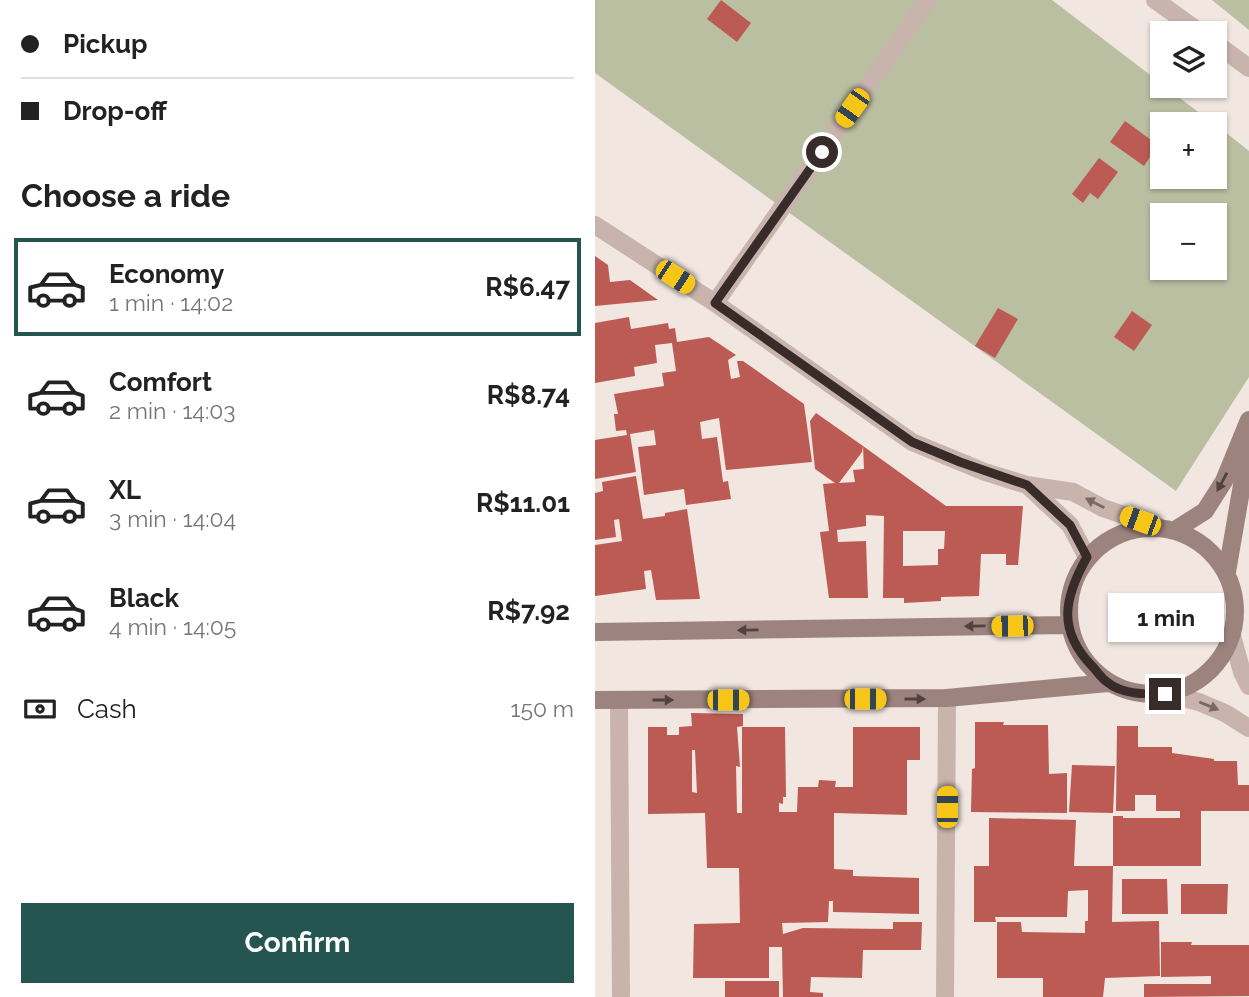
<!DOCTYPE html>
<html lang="en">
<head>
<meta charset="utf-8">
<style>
  :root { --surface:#fff; --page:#f2f2f2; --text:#222; --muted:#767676; --line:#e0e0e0; --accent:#245550 }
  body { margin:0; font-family:Raleway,sans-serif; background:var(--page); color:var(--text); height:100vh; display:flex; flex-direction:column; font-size:26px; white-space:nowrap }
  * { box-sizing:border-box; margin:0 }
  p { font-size:23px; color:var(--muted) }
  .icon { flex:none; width:38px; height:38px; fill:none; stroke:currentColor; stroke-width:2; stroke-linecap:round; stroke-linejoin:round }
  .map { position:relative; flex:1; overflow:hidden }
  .drawer { display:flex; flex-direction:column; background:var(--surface); width:595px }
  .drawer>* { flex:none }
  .hud { display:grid; align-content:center; height:154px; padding:0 21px; background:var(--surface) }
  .buttons { position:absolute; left:555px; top:21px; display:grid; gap:14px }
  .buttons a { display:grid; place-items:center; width:77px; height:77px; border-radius:0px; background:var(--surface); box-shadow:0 2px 5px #0004; font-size:35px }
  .end { position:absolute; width:32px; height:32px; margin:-16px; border:9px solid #372c2a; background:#fff; box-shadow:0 0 0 4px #fff }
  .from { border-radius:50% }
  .bubble { position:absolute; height:49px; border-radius:0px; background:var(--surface); box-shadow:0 2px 5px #0004; font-size:23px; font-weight:700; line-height:49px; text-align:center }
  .car { position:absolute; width:21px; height:42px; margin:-21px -10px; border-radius:9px; box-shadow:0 0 5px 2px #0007; background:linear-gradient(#f5c518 24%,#345 0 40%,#f5c518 0 76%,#345 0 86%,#f5c518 0) }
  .hud b { display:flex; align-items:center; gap:24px; height:66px; font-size:26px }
  .hud b+b { border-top:2px solid var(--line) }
  .hud i { width:18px; height:18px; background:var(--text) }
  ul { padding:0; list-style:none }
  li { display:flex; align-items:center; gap:21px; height:98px; margin:0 14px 10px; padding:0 7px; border:4px solid transparent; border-radius:0px }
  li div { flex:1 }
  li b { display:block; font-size:26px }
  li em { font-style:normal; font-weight:700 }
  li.on { border-color:var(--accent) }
  li>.icon { width:63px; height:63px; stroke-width:1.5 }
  h2 { padding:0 21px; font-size:32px; line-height:84px }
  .pay { display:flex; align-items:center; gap:18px; height:77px; padding:0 21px; font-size:26px }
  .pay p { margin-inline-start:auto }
  .cta { display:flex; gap:14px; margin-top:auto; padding:14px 21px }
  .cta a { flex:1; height:80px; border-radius:0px; background:var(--accent); color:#fff; font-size:28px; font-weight:700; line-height:80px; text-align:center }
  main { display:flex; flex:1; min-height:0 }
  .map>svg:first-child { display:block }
</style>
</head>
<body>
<main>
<section class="drawer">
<div class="hud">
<b><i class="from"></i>Pickup</b>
<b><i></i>Drop-off</b>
</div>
<h2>Choose a ride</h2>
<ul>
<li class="on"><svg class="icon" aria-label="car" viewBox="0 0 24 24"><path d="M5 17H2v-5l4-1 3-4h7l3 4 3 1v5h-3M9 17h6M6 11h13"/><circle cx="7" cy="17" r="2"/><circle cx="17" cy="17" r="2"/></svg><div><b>Economy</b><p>1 min · 14:02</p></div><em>R$6.47</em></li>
<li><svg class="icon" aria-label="car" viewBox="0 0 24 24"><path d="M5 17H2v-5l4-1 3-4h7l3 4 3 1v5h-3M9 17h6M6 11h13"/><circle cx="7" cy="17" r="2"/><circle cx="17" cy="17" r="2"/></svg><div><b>Comfort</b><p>2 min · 14:03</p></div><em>R$8.74</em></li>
<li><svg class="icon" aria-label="car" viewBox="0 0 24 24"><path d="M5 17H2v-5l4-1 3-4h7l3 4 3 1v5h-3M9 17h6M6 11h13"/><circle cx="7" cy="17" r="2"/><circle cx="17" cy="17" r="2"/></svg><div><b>XL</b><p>3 min · 14:04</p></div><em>R$11.01</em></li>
<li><svg class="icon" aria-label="car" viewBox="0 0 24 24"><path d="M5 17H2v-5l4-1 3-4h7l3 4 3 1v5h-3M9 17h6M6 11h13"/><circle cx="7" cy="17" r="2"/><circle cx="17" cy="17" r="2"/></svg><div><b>Black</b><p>4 min · 14:05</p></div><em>R$7.92</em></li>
</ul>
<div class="pay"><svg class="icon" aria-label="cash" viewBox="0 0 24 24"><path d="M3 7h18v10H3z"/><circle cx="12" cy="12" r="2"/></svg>Cash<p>150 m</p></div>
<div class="cta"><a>Confirm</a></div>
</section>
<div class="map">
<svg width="654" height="997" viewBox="0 0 654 997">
  <rect width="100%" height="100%" fill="#f1e6e0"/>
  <!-- green -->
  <path fill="#babfa1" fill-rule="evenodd" d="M 0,0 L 457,0 L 567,84 L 567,86 L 569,86 L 619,124 L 567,124 L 567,177 L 620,177 L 620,124 L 654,151 L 654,377 L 581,491 L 0,73 ZM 567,215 L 620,215 L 620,268 L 567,268 Z
    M 617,0 L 654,0 L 654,30 Z"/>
  <!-- building -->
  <path fill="#bb5b53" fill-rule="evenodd" d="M 126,0 L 156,23 L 142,42 L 112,19 Z
    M 530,121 L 563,145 L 549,166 L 515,142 Z
    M 504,158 L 523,172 L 503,199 L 495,193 L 488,203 L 477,194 Z
    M 0,256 L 13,265 L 15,282 L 35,280 L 63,300 L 0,306 Z
    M 403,308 L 423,319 L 400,358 L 380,346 Z
    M 537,311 L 557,325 L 539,351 L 519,337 Z
    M 34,317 L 36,329 L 73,323 L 74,329 L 80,328 L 82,342 L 114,337 L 141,355 L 133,360 L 136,379 L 145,377 L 142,361 L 148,361 L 209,404 L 217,462 L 131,470 L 124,418 L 105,422 L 107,439 L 122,437 L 128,482 L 133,481 L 136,499 L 91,505 L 89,489 L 49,495 L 43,447 L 61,445 L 59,430 L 35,434 L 41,472 L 0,479 L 0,440 L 32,435 L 31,430 L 21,431 L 19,414 L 23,414 L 19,394 L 69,386 L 67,373 L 81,371 L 77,343 L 60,345 L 62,363 L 39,367 L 40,376 L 0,383 L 0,323 Z
    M 221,413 L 268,446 L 267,452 L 244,483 L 260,482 L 258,470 L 269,469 L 268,446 L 351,506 L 428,506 L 423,565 L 411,565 L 411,554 L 386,554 L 384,596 L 346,597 L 346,601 L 309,603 L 309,598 L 288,598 L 289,516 L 271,515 L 271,526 L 242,530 L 243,542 L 271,541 L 273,598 L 234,598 L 225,532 L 234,531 L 228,484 L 240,483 L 220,469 L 215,421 ZM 308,531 L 350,531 L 349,549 L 343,549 L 343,565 L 308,566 Z
    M 41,476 L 48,519 L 70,516 L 70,513 L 92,509 L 105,599 L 61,600 L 56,570 L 49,571 L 51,589 L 0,596 L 0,545 L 27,541 L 24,519 L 19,520 L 21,537 L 0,540 L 0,493 L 8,491 L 7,482 Z
    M 96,713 L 148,714 L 148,726 L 142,727 L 145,767 L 141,766 L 142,813 L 147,813 L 147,727 L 190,727 L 191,797 L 188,797 L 188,804 L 184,803 L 184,812 L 202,812 L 203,787 L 223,787 L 224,780 L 241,781 L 240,787 L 258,787 L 258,727 L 325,727 L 325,760 L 312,760 L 312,815 L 239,813 L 239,869 L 258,870 L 258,876 L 324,878 L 324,914 L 238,912 L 238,901 L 234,901 L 233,922 L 187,923 L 188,934 L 208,928 L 298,929 L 298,922 L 327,922 L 326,950 L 268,950 L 267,978 L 216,977 L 215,992 L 228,993 L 228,997 L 188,997 L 187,947 L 174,947 L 174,978 L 98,978 L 99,924 L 145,923 L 144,868 L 112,868 L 110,813 L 53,814 L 53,727 L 72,727 L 72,735 L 84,735 L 84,727 L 97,726 ZM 97,750 L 100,750 L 102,793 L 97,792 Z
    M 380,722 L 409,722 L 408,725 L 453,725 L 454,774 L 472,773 L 472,813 L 376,812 L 377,769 L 380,768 Z
    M 522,726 L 543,726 L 543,747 L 577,747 L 577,753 L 619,759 L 619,761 L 642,761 L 643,785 L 654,785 L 654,811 L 606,811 L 606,866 L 518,866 L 518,816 L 528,816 L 528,818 L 585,818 L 585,811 L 561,811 L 561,795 L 540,795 L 540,811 L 521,811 Z
    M 477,765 L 520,766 L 518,813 L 474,812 Z
    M 394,818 L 481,820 L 479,866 L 518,866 L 517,922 L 564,921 L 565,976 L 510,978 L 508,997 L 448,997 L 448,978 L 402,978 L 402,922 L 426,922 L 427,932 L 490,933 L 490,921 L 493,921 L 493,890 L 473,891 L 472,917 L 400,917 L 401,922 L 379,922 L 379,866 L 394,866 Z
    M 527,879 L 572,879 L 573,914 L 527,914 Z
    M 586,884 L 633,884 L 632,914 L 586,914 Z
    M 566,942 L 597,942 L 596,945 L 654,945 L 654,996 L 549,997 L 549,984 L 616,984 L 616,976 L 566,977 Z
    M 130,981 L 184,981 L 184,997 L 130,997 Z"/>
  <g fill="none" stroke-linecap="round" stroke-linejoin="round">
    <!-- street -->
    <path stroke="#c8b4ac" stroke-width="18" d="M 560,0 L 606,33
      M 620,43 L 654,68
      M 0,225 L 120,303 L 317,442 L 390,472 L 432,485 L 478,492 L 508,508 L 564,527
      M 120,303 L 333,0
      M 432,485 L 475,525 L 492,557
      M 637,636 L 647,672 L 654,686
      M 570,694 L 604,702 L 630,713 L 654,728
      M 24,700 L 26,997
      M 350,997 L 352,698"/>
    <!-- secondary -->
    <path stroke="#9c837e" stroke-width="18" d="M474 611a83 83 0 1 1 166 0a83 83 0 1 1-166 0Z
      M 580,530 L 610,511 L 629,481 L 654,420
      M 632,572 L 654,444
      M 0,632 L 473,625
      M 0,700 L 352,698 L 513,683"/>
  </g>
  <!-- one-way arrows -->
  <defs><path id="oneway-solid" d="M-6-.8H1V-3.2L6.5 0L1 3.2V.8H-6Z" transform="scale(1.75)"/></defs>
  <g fill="#50423f">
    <use href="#oneway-solid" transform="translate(627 482) rotate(118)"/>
    <use href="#oneway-solid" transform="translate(380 626) rotate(179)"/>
    <use href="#oneway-solid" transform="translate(153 630) rotate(179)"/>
    <use href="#oneway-solid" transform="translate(320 699)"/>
    <use href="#oneway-solid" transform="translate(68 700)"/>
  </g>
  <g fill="#786964">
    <use href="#oneway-solid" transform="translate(500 503) rotate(-153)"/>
    <use href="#oneway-solid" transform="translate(614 706) rotate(22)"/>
  </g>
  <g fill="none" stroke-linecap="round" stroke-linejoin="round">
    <!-- route -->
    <path stroke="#372c2a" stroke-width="9" d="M 227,152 L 120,303 L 317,442 L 365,462 L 432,485 L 475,525 L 492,557 C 469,598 462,630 497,666 C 502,671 506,678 512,682 C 528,695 551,694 570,694"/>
  </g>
</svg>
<div class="buttons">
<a><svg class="icon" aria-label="layers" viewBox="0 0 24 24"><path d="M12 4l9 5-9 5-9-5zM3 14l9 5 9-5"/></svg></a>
<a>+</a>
<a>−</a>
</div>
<i class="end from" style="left:227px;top:152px"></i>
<i class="end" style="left:570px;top:694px"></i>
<div class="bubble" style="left:513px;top:593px;width:116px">1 min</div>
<i class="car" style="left:257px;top:108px;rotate:215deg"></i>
<i class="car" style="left:80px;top:277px;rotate:123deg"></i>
<i class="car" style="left:545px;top:521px;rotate:290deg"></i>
<i class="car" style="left:417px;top:626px;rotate:269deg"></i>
<i class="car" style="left:270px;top:699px;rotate:90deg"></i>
<i class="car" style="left:133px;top:700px;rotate:90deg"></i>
<i class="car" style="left:352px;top:807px;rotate:0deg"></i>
</div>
</main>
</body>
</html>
